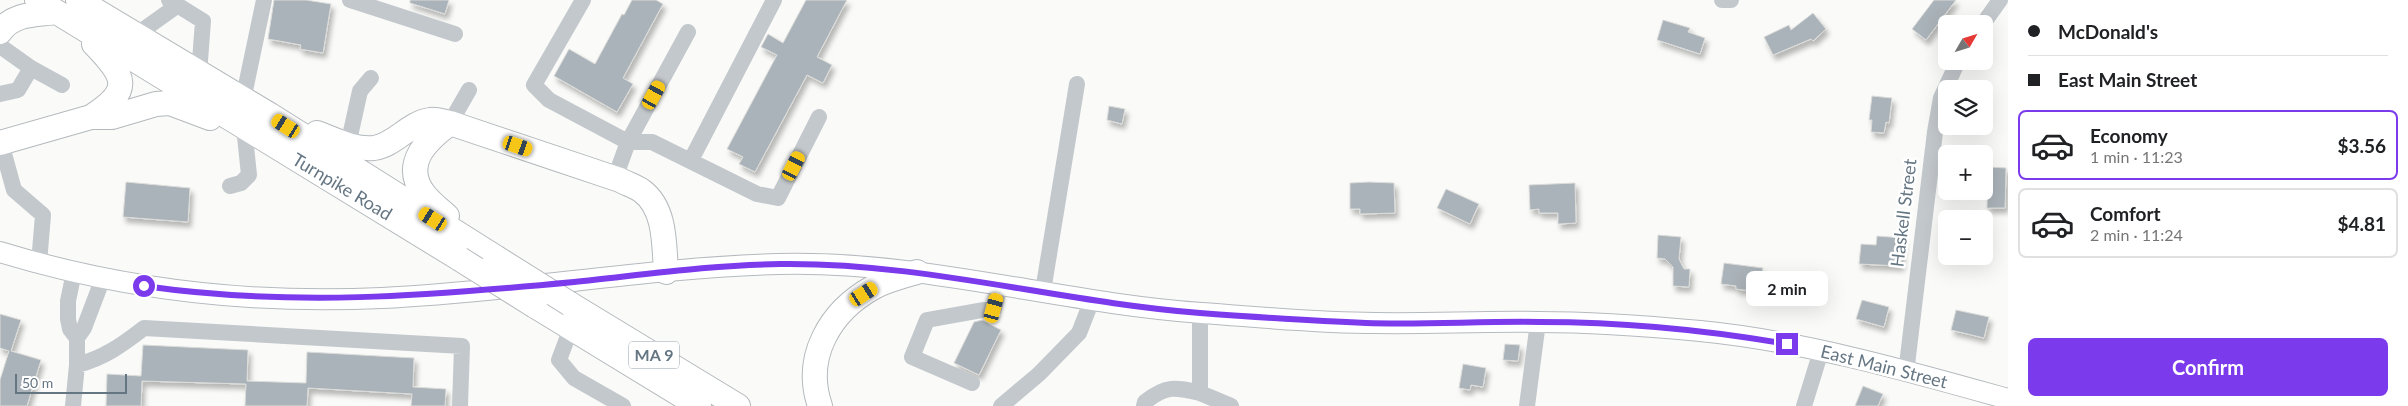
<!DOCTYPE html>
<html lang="en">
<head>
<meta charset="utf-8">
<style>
  :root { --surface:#fff; --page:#f6f6f6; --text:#202124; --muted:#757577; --line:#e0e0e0; --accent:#7c3aed }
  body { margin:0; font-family:Lato,sans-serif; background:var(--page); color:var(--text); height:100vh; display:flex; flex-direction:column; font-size:19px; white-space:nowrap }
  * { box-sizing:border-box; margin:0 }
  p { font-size:16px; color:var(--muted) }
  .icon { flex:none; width:28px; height:28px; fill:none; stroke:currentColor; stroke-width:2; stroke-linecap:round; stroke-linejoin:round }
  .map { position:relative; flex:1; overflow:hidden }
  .drawer { display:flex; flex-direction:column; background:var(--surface); width:400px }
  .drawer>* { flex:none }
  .guide { display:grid; align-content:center; height:110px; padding:0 20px; background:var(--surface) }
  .needle { width:32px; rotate:51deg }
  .fabs { position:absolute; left:1938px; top:15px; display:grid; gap:10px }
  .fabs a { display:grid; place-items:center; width:55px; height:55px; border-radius:8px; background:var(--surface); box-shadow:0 5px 20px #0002; font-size:25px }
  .scale { position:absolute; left:15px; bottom:12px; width:112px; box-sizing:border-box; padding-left:5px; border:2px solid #657683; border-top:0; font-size:14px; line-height:18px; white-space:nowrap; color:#657683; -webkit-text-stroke:4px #fff; paint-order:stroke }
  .end { position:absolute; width:22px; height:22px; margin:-11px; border:6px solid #7c3aed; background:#fff; box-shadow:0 0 0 2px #fff }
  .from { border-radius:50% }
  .bubble { position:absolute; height:35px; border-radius:8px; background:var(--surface); box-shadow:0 5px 20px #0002; font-size:16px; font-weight:700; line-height:35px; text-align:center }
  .car { position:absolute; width:15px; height:30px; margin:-15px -8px; border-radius:6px; box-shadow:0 0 4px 1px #0007; background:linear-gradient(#f5c518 24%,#345 0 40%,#f5c518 0 76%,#345 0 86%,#f5c518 0) }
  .guide b { display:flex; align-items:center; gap:18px; height:48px; font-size:19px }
  .guide b+b { border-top:1px solid var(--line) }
  .guide i { width:12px; height:12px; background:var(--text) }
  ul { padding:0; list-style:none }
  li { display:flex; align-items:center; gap:15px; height:70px; margin:0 10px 8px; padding:0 10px; border:2px solid var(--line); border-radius:8px }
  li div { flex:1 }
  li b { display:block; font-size:19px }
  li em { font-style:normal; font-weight:700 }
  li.current { border-color:var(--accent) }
  li>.icon { width:45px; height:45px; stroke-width:1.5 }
  .action { display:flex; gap:10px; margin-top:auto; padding:10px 20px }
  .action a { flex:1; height:58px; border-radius:8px; background:var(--accent); color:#fff; font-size:20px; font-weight:700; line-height:58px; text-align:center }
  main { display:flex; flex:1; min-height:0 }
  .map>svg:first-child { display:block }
</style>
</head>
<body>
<main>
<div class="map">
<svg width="2008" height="406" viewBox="0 0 2008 406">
  <defs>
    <filter id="shadow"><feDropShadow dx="3" dy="5" stdDeviation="2.5" flood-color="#0004"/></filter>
  </defs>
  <rect width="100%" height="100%" fill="#fafaf8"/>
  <!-- building -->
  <path fill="#aab3b9" stroke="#dcdcda" filter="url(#shadow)" d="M 274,0 L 306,0 L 331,4 L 323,53 L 300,49 L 301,45 L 268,39 Z
    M 410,0 L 449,0 L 445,14 L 410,3 Z
    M 632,0 L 656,0 L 663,4 L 623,78 L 633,84 L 617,112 L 554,76 L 569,49 L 595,64 L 622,14 L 624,15 Z
    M 806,0 L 847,0 L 817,57 L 832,65 L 823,83 L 807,75 L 755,172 L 739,164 L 743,157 L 727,149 L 777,55 L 761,47 L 768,34 L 783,43 Z
    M 1934,0 L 1956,0 L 1926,40 L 1912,29 Z
    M 1813,13 L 1826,29 L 1813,41 L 1811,39 L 1773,55 L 1764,37 L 1789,25 L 1791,30 Z
    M 1663,20 L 1690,28 L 1688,32 L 1705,38 L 1700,54 L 1657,40 Z
    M 1872,96 L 1892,98 L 1889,123 L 1886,122 L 1884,133 L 1871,132 L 1872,120 L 1869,120 Z
    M 1109,106 L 1125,109 L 1122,124 L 1107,120 Z
    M 1988,167 L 2006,168 L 2005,208 L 1987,208 Z
    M 126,182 L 190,188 L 188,222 L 123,217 Z
    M 1369,182 L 1394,183 L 1395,213 L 1360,214 L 1360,209 L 1350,209 L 1350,183 Z
    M 1575,183 L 1576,223 L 1558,224 L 1558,213 L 1539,213 L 1539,209 L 1530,210 L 1529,185 Z
    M 1446,189 L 1479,204 L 1470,224 L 1437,208 Z
    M 1658,235 L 1681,237 L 1679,259 L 1684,269 L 1690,269 L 1689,287 L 1673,286 L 1673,267 L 1665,259 L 1657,258 Z
    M 1877,236 L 1903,238 L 1901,266 L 1859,264 L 1861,244 L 1876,245 Z
    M 1724,263 L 1763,268 L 1759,292 L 1736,289 L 1736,286 L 1721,284 Z
    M 1862,300 L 1889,307 L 1884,327 L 1856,319 Z
    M 1956,310 L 1989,317 L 1984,338 L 1951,330 Z
    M 0,314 L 21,320 L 11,351 L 41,360 L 27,406 L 0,406 L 0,380 L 9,351 L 0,348 Z
    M 982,320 L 1001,330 L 979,375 L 954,363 L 974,322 Z
    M 1505,344 L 1520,345 L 1518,361 L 1503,360 Z
    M 143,345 L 248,350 L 247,381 L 306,383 L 307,352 L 414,358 L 413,387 L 446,389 L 445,406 L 411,406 L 412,394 L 308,388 L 307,406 L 245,406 L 246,384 L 142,381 L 141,406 L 106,406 L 107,374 L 141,376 Z
    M 1463,364 L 1486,368 L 1483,387 L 1471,385 L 1470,390 L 1459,388 Z
    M 1863,386 L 1883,394 L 1878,406 L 1855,406 Z"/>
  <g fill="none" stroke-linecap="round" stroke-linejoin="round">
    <!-- major casing -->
    <g stroke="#b5babe" stroke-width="22">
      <path id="major" d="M 0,252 C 124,290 253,304 382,298 C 514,292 645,268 778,264 C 921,260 1060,303 1202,313 C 1259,317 1317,323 1375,323 C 1429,324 1483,321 1538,322 C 1592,322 1646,326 1700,331 C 1803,341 1908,371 2008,399"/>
    </g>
    <!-- highway casing -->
    <g stroke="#b4b9bd" stroke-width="26">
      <path id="highway" d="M 37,0 L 460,259
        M 78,0 L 270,115 L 495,257
        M 0,32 C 13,13 35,15 56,12
        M 91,117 C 133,90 126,77 94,44
        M 317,133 C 336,140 353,150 374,148 C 395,145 409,123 430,120 C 436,119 444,122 450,123 L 620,180 C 627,184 635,186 642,191 C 666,209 664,245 666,272
        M 0,143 L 91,117 L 112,117 L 156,104 L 170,103 L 210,118
        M 447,216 C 439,209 430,202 424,194 C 401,164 427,140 450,123
        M 570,304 L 738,406
        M 535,306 L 699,406
        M 820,406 C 803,357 830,311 874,287 C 887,280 903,276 917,272"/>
    </g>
    <!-- minor -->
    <path stroke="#c3c8cc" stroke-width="16" d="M 169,0 L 203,21 L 199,74
      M 350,0 L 455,34
      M 583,0 L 534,85 L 549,100 L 628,142 L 615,178
      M 1722,0 L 1731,0
      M 1983,24 L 2000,0
      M 688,32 L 628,142 L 652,142 L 757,194 L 778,198 L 819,117
      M 136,35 L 178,5
      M 0,46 L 31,68 L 18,90 L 0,94
      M 31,68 L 62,85
      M 243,100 L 264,0
      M 450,123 L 469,90
      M 1,143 L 14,190 L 43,215 L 39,263
      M 348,145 L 360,91 L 371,78
      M 691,160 L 774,0
      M 230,186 L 241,183 L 249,175 L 244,127
      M 74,272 L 68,301 L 68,319 L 70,329 L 77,338 L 77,365
      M 1043,291 L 1077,84
      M 1200,313 L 1200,393 L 1231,406
      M 571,328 L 559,360 L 574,378 L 623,406
      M 77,338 L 84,328 L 103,278
      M 1906,373 L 1935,132 L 1941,98 L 1958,61
      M 972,383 L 912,357 L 927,320 L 994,308 L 1000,284
      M 73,406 L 77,365 C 104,358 122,345 144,328 L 462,346 L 460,406
      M 1001,406 L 1039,374 L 1079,333 L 1092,300
      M 1144,406 L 1145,402 C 1166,385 1175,387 1200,393
      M 1527,406 L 1538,322
      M 1804,406 L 1821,351"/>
    <!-- major -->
    <use href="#major" stroke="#fff" stroke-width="20"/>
    <!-- highway -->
    <use href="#highway" stroke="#fff" stroke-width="24"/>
    <!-- highway-bridge casing -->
    <g stroke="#b4b9bd" stroke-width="26" stroke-linecap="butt">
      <path id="highway-bridge" d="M 495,257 L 570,304
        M 460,259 L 535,306"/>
    </g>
    <!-- highway-bridge -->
    <use href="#highway-bridge" stroke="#fff" stroke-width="24"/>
  </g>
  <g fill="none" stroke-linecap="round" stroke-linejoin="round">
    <!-- route -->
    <path stroke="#7c3aed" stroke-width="6" d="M 144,286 C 291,307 427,296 574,282 C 642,275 711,265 780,264 C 922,262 1059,302 1200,313 C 1255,317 1310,321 1366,323 C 1424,325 1482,321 1540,322 C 1623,322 1706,330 1787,344"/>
  </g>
  <g text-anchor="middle" stroke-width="5" stroke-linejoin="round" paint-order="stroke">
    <!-- shield labels -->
    <rect fill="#fff" stroke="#939fa8" stroke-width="1" x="629" y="341.5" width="50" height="27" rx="4"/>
    <g font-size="16" font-weight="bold" fill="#657683">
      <text x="654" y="361">MA 9</text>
    </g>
    <!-- street labels -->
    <g font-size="18" fill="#657683" stroke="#fff">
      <text transform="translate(342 187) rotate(31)" y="6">Turnpike Road</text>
      <text transform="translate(1904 213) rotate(-83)" y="6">Haskell Street</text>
      <text transform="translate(1884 367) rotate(14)" y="6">East Main Street</text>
    </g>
  </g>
</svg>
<div class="fabs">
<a><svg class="needle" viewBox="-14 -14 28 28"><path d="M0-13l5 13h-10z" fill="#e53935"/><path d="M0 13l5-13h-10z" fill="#757577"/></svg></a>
<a><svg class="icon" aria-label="layers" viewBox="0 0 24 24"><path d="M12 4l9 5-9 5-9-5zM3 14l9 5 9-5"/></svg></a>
<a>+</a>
<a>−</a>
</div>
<div class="scale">50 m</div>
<i class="end from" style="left:144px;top:286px"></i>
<i class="end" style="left:1787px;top:344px"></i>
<div class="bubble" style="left:1746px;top:271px;width:82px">2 min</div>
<i class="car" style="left:654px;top:95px;rotate:29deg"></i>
<i class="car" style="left:286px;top:126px;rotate:302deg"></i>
<i class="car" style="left:518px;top:146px;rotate:109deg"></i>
<i class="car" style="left:794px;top:166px;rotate:27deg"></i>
<i class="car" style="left:433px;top:219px;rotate:302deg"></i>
<i class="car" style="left:864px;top:294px;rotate:57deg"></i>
<i class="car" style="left:994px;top:308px;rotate:15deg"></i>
</div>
<section class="drawer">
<div class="guide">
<b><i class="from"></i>McDonald's</b>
<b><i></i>East Main Street</b>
</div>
<ul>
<li class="current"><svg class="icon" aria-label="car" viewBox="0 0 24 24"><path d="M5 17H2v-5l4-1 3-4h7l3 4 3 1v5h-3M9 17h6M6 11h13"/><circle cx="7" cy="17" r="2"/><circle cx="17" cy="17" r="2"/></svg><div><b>Economy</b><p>1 min · 11:23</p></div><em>$3.56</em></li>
<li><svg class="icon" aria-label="car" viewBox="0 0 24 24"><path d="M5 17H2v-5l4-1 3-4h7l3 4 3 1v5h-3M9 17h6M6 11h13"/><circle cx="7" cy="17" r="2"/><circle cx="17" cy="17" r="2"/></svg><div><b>Comfort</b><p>2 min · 11:24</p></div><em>$4.81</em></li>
</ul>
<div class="action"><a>Confirm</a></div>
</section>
</main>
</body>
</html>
